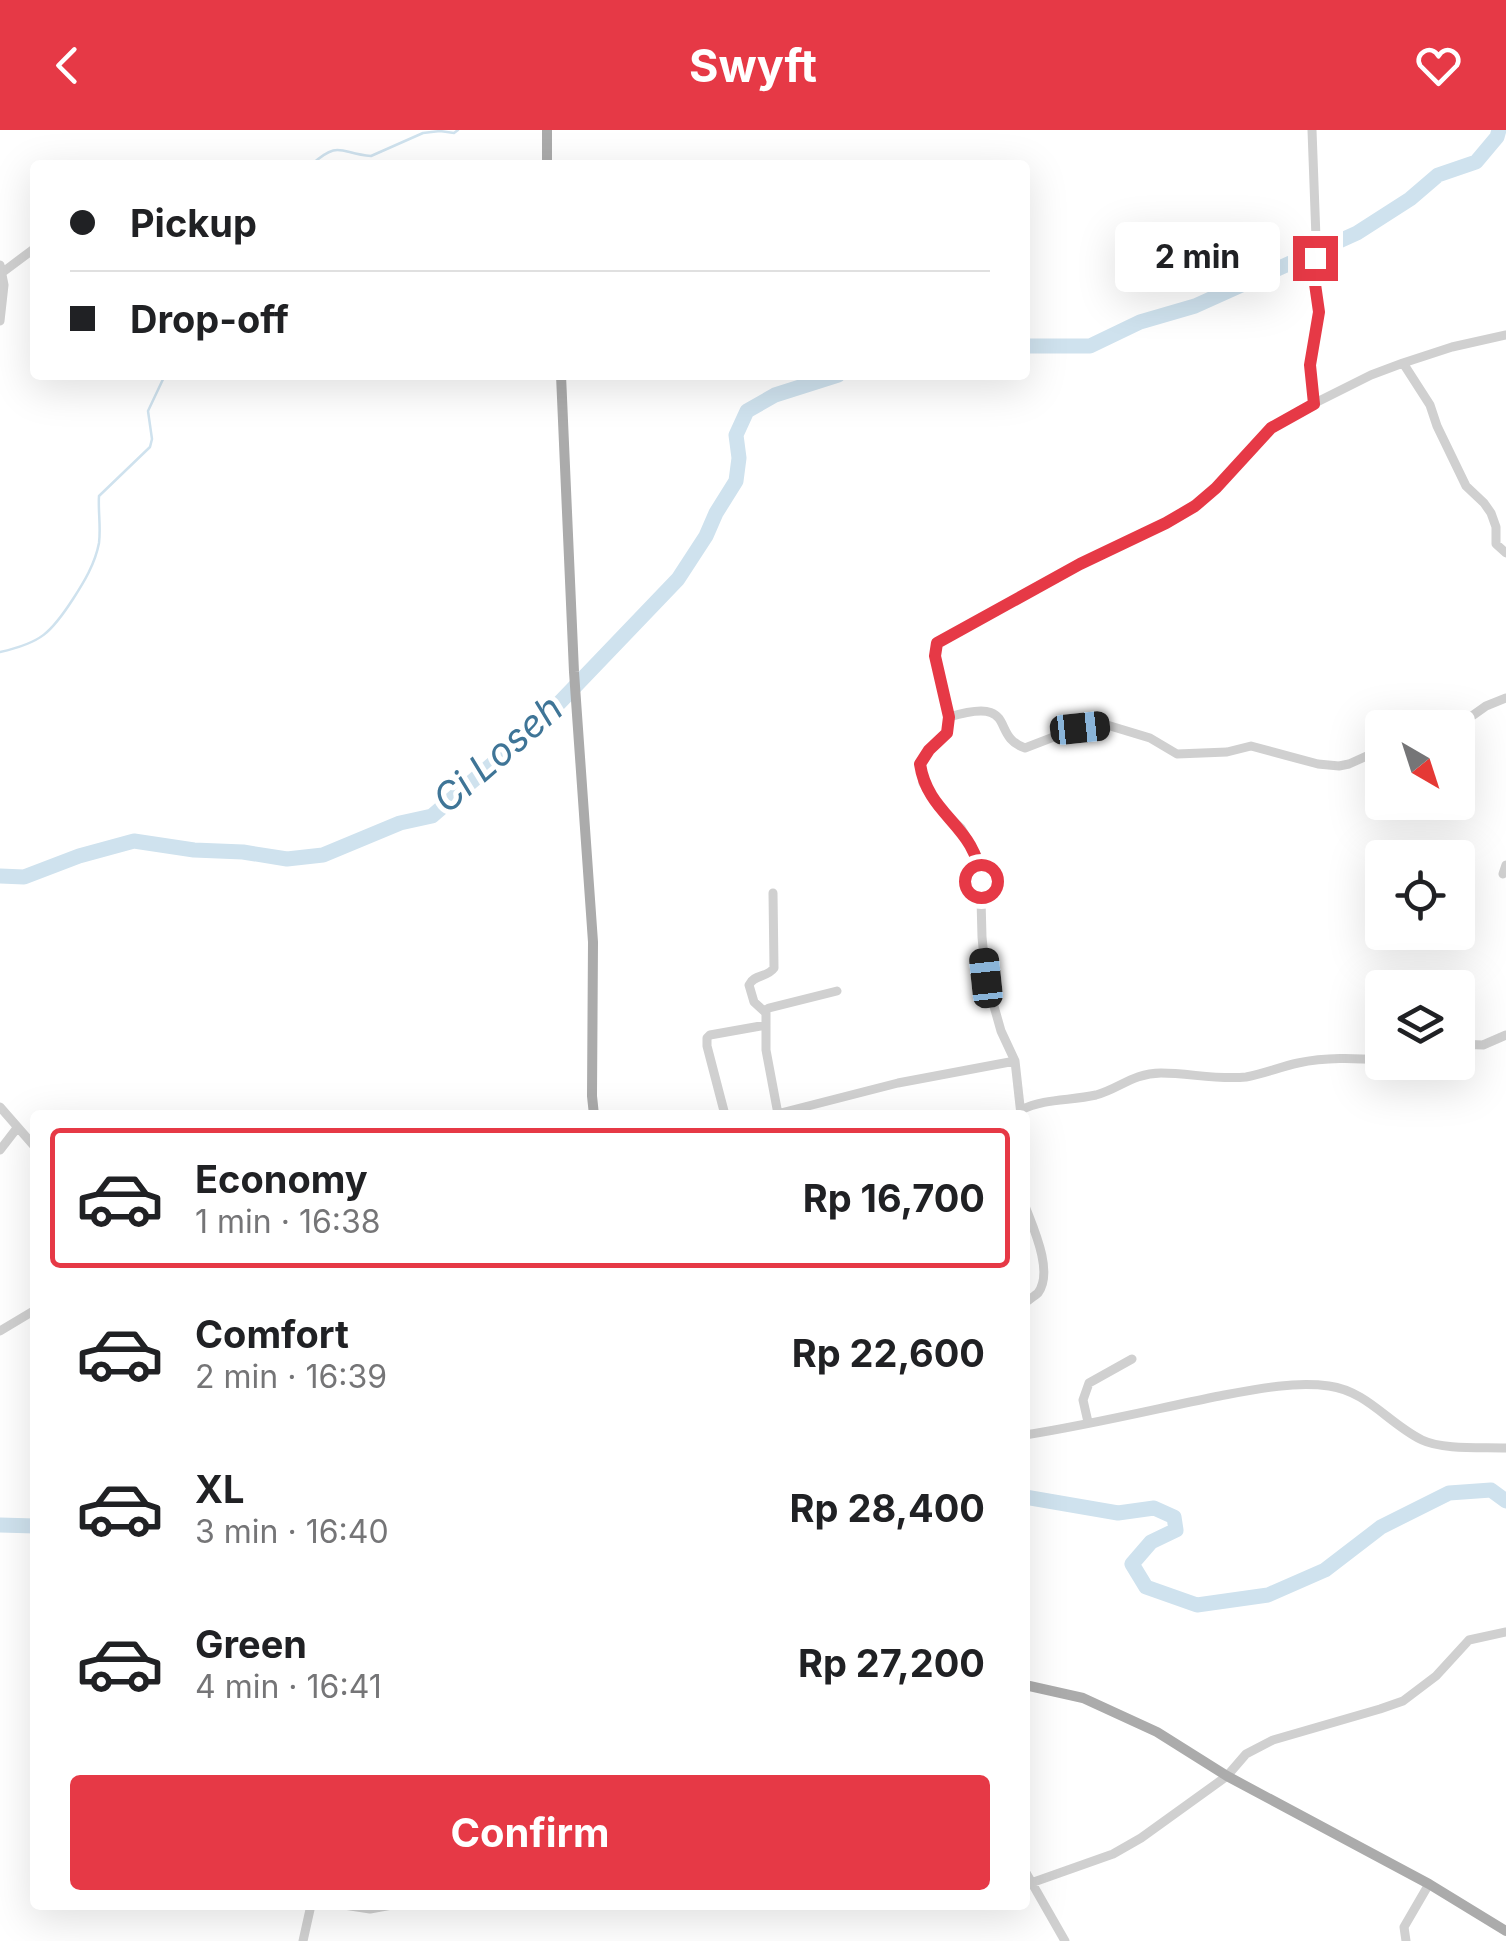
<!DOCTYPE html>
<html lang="en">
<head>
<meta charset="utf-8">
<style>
  :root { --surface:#fff; --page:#f2f2f2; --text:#202124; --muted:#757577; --line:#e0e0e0; --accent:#e63946 }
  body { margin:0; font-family:Inter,sans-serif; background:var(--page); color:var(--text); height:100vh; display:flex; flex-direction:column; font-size:38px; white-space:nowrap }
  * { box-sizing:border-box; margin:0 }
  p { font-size:32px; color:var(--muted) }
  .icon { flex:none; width:55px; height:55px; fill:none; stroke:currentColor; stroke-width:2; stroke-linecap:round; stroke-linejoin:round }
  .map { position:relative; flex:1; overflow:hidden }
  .details { position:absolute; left:30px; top:980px; width:1000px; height:800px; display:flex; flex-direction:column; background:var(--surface); border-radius:10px; box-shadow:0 10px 40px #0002 }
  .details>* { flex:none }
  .hud { position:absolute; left:30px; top:30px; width:1000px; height:220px; border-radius:10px; box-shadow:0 10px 40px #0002; display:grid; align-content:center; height:220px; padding:0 40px; background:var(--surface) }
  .needle { width:65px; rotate:141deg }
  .tools { position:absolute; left:1365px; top:580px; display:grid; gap:20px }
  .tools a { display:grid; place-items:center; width:110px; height:110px; border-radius:10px; background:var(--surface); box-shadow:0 10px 40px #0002; font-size:50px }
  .end { position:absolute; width:45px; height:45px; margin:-22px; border:12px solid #e63946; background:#fff; box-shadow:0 0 0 5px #fff }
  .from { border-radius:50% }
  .bubble { position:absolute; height:70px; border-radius:10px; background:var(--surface); box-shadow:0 10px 40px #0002; font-size:32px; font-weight:700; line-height:70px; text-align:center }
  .car { position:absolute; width:30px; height:60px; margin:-30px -15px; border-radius:12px; box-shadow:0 0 8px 2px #0007; background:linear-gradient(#222 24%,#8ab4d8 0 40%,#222 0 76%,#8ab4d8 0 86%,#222 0) }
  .hud b { display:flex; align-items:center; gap:35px; height:95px; font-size:38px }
  .hud b+b { border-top:2px solid var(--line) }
  .hud i { width:25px; height:25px; background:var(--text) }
  ul { padding:18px 0 0; list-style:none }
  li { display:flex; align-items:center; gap:30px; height:140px; margin:0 20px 15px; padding:0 20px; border:5px solid transparent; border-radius:10px }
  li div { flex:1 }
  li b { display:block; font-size:38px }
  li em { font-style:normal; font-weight:700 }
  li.current { border-color:var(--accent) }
  li>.icon { width:90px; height:90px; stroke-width:1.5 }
  .action { display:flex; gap:20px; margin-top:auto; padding:20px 40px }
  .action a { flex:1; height:115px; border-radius:10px; background:var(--accent); color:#fff; font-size:40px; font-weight:700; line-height:115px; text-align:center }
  header { display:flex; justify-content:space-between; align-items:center; height:130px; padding:0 40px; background:var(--accent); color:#fff; font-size:45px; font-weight:700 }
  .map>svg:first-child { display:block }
</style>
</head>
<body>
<header><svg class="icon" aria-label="back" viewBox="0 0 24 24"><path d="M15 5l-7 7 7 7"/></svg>Swyft<svg class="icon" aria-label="heart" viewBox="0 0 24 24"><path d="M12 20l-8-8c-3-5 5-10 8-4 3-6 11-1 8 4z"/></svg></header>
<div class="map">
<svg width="1506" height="1811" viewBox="0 0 1506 1811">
  <rect width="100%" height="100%" fill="#fff"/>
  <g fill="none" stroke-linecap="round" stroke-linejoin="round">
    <!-- stream -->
    <path stroke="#cfe2ee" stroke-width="2.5" d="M 311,35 C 340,9 340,24 371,26 L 423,3 L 440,1 L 454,3 L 458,0
      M 0,522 C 41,513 51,503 73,469 C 84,452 95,434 99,413 C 101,397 98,381 99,366 L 150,317 L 152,309 L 148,281 L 165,245"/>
    <!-- river -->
    <path stroke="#cfe2ee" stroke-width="15" d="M 1025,216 L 1090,216 L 1140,192 L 1195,176 L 1357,103 L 1410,69 L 1438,45 L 1476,32 L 1497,7 L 1499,0
      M 0,746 L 24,747 L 79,726 L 134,711 L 194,720 L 243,722 L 287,729 L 323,725 L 400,693 L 432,686 L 541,592 L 678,449 L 706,406 L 716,383 L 736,351 L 739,328 L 736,305 L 747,281 L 775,265 L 838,245
      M 1025,1367 L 1118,1383 L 1154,1378 L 1174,1387 L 1176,1400 L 1151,1412 L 1132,1434 L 1146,1457 L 1197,1475 L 1268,1465 L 1325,1440 L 1381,1397 L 1449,1363 L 1491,1360 L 1506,1371
      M 0,1395 L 35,1396"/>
    <!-- minor -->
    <path stroke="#d0d0d0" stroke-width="9" d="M 1312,0 L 1316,108 L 1314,147 L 1319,182 L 1310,235 L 1314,273
      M 0,135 L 4,155 L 0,191
      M 3,142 L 35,118
      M 1403,233 L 1430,275 L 1437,296 L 1466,356 L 1484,373 L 1491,383 L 1496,397 L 1496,414 L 1506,423
      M 949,587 C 1020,566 989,606 1025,618 L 1077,598 L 1107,595 L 1150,608 L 1177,624 L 1227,622 L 1251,616 L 1318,634 L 1339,636 L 1349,634 L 1382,619
      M 1455,598 L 1486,576 L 1506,568
      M 1503,744 L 1506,735
      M 766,883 L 754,872 L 749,855 C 754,844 767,848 774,838 L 773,763
      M 1458,914 L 1483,915 L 1506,905
      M 0,977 L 35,1017
      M 1021,980 C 1045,968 1070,971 1096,965 C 1119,959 1133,943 1161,943 C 1189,943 1217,950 1246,947 C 1263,944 1280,937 1298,933 C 1326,927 1354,928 1382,930
      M 778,984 L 766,920 L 766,880 L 769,878 L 837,861
      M 725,985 L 707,916 L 707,908 L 710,905 L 766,895
      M 773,985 L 898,953 L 1015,931
      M 1021,985 L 1015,931 L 1001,901 L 986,848 L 982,807 L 980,731 L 961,698 L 938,677 L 923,653 L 920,635 L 929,620 L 947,603 L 949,587 L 935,526 L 937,513 L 1080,434 L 1166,393 L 1195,377 L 1217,357 L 1271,299 L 1299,281 L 1371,245 L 1403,233 L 1452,217 L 1506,205
      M 0,1020 L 17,998
      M 1025,1076 C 1033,1097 1054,1142 1038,1163 C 1037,1164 1026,1172 1025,1173
      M 0,1201 L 35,1180
      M 1088,1292 L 1083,1270 L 1089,1253 L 1132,1229
      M 1025,1305 C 1089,1295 1151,1280 1214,1267 C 1252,1260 1291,1251 1329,1256 C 1367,1261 1389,1294 1422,1310 C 1443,1320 1482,1317 1506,1318
      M 1025,1741 L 1065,1811
      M 1031,1753 L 1113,1724 L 1141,1708 L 1227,1646 L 1246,1624 L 1273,1610 L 1380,1579 L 1403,1571 L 1436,1546 L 1469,1510 L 1506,1502
      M 344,1775 L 370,1779 L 392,1775
      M 303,1811 L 311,1775
      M 1406,1811 L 1404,1797 L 1429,1754"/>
    <!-- major -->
    <path stroke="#ababab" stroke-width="10" d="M 547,35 L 547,0
      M 561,245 L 574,542 L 593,812 L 592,966 L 594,985
      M 1025,1555 L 1083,1568 L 1157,1602 L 1227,1646 L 1429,1754 L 1506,1801"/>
  </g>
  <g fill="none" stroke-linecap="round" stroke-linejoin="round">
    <!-- route -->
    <path stroke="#e63946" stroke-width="12" d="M 981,751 C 977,695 928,687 920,634 L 929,620 L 947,603 L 949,587 L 935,526 L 937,513 L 1080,434 L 1166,393 L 1195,376 L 1216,358 L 1271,298 L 1314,274 L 1310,235 L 1319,182 L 1314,147 L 1315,128"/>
  </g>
  <g text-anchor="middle" stroke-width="10" stroke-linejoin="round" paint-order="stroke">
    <!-- water labels -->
    <g font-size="38" font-style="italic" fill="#3f7597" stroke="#fff">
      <text transform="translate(498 624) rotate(-41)" y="13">Ci Loseh</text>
    </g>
  </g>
</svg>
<div class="tools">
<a><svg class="needle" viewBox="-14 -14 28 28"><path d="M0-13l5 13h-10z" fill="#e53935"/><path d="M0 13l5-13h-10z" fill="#757577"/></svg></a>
<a><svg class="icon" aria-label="locate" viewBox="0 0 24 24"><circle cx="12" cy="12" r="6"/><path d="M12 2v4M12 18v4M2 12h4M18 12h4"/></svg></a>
<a><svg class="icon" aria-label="layers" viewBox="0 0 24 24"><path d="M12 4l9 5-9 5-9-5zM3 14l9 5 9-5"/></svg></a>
</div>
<i class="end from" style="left:981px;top:751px"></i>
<i class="end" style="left:1315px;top:128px"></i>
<div class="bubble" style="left:1115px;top:92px;width:165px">2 min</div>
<i class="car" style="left:1080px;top:598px;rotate:84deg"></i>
<i class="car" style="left:986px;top:848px;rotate:354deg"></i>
<div class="hud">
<b><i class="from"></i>Pickup</b>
<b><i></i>Drop-off</b>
</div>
<section class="details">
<ul>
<li class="current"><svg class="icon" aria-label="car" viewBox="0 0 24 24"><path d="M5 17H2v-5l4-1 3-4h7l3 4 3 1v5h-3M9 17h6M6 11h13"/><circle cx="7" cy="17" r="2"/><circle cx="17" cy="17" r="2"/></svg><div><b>Economy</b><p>1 min · 16:38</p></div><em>Rp 16,700</em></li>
<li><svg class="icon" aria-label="car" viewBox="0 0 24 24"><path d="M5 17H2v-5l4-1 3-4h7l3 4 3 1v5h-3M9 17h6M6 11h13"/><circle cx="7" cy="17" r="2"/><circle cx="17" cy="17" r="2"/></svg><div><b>Comfort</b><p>2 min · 16:39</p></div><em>Rp 22,600</em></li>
<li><svg class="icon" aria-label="car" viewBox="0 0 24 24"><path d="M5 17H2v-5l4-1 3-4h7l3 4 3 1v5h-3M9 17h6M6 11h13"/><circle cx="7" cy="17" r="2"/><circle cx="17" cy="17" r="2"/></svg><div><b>XL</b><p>3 min · 16:40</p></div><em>Rp 28,400</em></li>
<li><svg class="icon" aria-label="car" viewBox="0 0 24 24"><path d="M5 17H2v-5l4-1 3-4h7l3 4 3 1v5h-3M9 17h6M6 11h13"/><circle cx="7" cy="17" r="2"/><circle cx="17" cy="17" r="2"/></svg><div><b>Green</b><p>4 min · 16:41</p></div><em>Rp 27,200</em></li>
</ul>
<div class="action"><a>Confirm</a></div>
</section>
</div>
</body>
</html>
